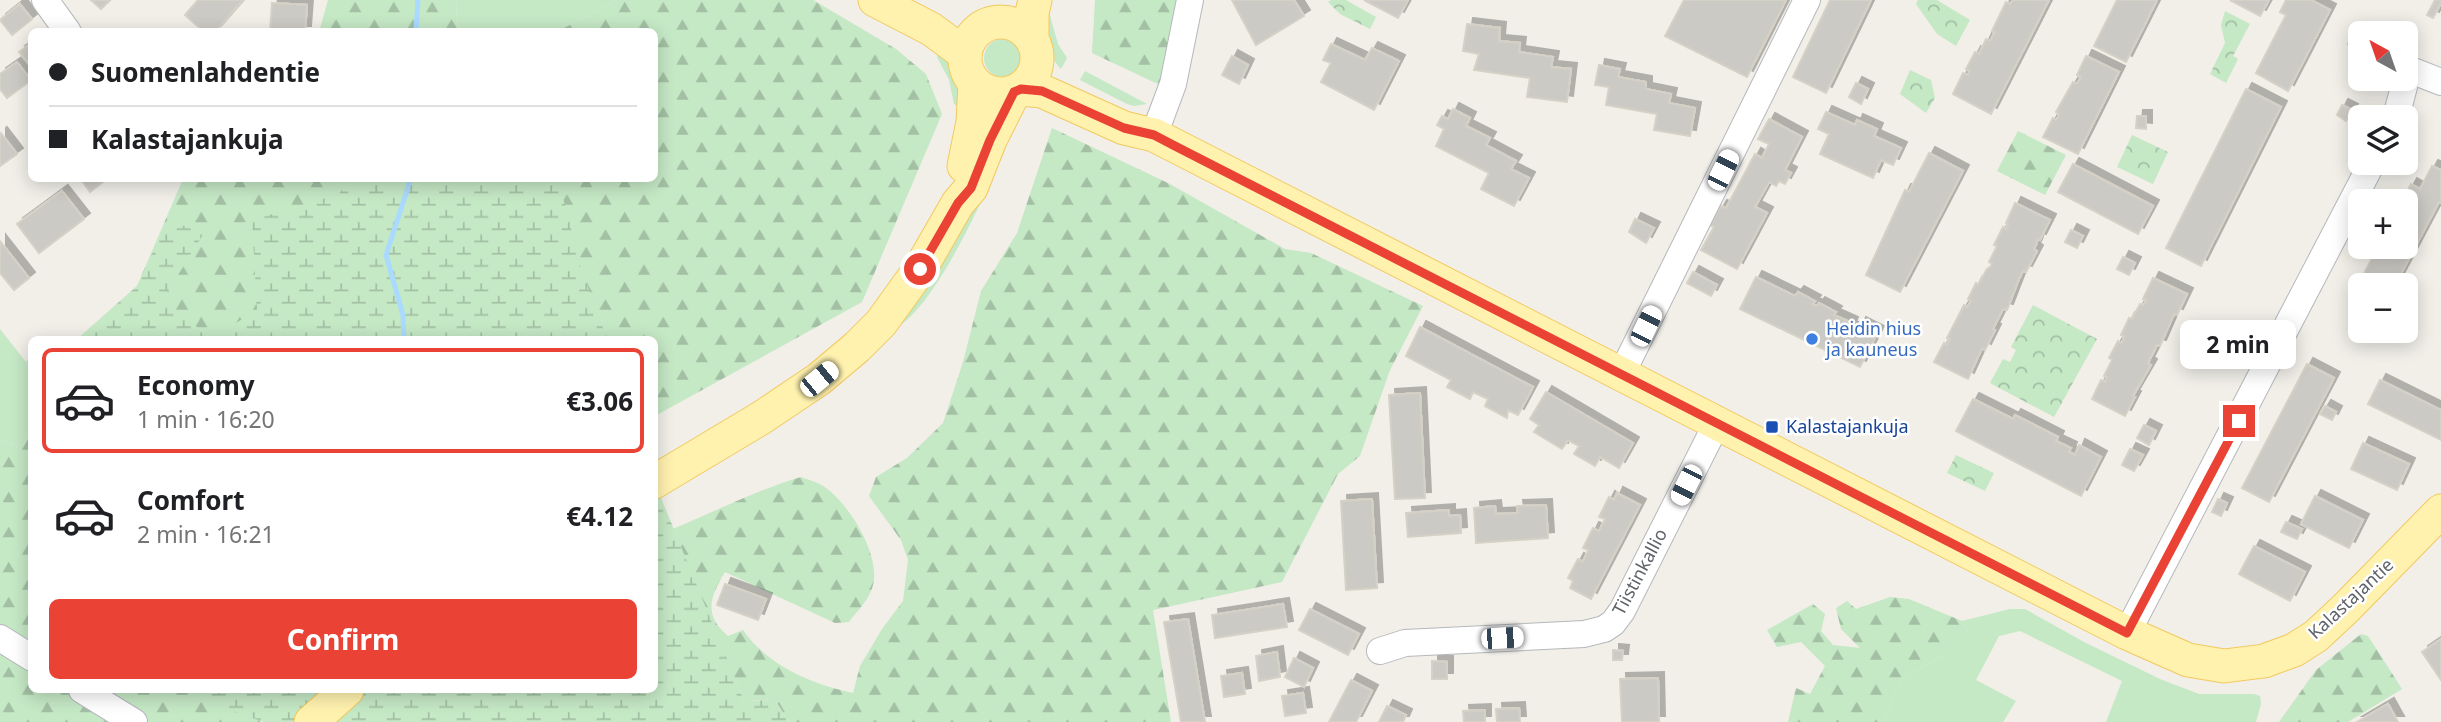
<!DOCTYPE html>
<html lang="en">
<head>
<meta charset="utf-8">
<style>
  :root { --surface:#fff; --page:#f6f6f6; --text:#202124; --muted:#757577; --line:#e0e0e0; --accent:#ea4335 }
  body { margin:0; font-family:"Noto Sans",sans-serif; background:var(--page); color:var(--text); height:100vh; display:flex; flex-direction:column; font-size:26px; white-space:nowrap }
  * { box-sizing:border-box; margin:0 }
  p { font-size:23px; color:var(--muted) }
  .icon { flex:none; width:38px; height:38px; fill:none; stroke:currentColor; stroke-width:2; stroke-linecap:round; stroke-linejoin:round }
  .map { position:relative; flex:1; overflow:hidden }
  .panel { position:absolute; left:28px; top:336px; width:630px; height:357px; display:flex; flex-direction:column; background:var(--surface); border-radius:10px; box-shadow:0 4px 18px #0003 }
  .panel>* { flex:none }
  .hud { position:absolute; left:28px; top:28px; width:630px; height:154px; border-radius:10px; box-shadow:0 4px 18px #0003; display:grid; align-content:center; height:154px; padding:0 21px; background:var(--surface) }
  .needle { width:46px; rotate:320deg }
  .buttons { position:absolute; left:2348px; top:21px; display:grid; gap:14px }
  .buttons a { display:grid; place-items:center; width:70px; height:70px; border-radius:10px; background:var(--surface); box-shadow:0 4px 18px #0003; font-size:35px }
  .end { position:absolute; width:32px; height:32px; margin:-16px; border:9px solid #ea4335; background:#fff; box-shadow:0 0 0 4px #fff }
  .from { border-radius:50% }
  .bubble { position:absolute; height:49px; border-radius:10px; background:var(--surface); box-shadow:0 4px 18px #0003; font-size:23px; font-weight:700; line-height:49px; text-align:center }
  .car { position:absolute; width:21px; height:42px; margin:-21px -10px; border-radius:9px; box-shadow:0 0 5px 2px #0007; background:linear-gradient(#fff 24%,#345 0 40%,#fff 0 76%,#345 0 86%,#fff 0) }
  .hud b { display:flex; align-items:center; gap:24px; height:66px; font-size:26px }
  .hud b+b { border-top:2px solid var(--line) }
  .hud i { width:18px; height:18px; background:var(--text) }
  ul { padding:12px 0 0; list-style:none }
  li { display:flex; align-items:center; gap:21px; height:105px; margin:0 14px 10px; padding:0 7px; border:4px solid transparent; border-radius:10px }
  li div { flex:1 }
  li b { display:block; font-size:26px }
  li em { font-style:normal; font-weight:700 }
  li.on { border-color:var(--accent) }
  li>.icon { width:63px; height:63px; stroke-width:1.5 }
  .button { display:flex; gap:14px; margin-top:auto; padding:14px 21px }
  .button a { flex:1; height:80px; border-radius:10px; background:var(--accent); color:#fff; font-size:28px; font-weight:700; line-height:80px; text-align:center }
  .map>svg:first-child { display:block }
</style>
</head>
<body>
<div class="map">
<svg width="2441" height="722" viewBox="0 0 2441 722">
  <defs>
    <pattern id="forest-firs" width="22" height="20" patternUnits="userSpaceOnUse" patternTransform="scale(1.75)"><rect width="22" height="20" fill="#c5e8c5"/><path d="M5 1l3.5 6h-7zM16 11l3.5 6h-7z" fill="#a3c0a4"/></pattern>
    <pattern id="wetland-marsh" width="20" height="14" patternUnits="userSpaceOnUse" patternTransform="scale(1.75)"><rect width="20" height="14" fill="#c5e8c5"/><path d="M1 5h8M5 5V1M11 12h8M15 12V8" fill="none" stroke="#a3c0a4"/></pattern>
    <pattern id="park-crowns" width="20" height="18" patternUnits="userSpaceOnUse" patternTransform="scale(1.75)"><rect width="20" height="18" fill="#c5e8c5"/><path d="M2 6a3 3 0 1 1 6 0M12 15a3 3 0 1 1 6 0" fill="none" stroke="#a3c0a4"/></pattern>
    <filter id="shadow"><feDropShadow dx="6" dy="-6" stdDeviation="0" flood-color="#0004"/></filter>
  </defs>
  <rect width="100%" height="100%" fill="#f1efe8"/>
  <!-- grass -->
  <path fill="#c5e8c5" d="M 457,0 L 617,0 L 558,31 L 460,31 L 456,19 Z
    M 1049,12 L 1058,44 L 1067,58 L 1061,69 C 1045,52 1042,34 1049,12 Z
    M984 58a19 19 0 1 1 38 0a19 19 0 1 1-38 0Z
    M 942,45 C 960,67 962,80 959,107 L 954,104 L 949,80 L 937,57 Z
    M 1085,71 L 1147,104 L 1134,106 L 1127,104 L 1080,80 Z
    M 1008,141 C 1004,154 997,168 991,181 C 972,221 937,297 902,324 L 897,318 Z
    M 0,329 L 26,362 L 31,354 L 31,427 L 23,446 L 0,441 Z
    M 2010,609 L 2025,609 L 2084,642 L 2160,679 L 2199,694 L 2254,694 L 2260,696 L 2261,704 L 2256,722 L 2106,722 L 2122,681 L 2020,631 L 1999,636 L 1976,680 L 2016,701 L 2003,722 L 1884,722 L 1901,679 L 1948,653 L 1970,636 L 1962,621 Z"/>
  <!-- forest -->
  <path fill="url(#forest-firs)" d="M 328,0 L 457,0 L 456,19 L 460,31 L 319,32 Z
    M 617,0 L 813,0 L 896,49 L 926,74 L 942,114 L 862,302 L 655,416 L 654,340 L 77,340 L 137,286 L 183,179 L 654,178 L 654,32 L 558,31 Z
    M 1095,0 L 1182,0 L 1164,87 L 1092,53 Z
    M 1052,128 L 1170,184 L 1285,249 L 1311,253 L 1423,306 L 1390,370 L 1360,456 L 1338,474 L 1282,582 L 1153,610 L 1171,722 L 789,722 L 775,700 L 744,701 L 673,529 C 716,511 757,490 801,477 C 809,480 820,483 826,488 C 850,505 885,561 871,591 C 867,602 856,612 849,622 L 835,623 L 725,572 C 710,597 703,615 728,636 L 743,630 C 768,666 811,684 853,693 L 860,666 L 882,629 L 903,601 L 908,560 L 901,540 L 869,496 L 876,477 L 907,458 L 943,423 L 963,362 L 981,291 L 1017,233 Z
    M 2018,131 L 2066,155 L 2045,195 L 1997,171 Z
    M 31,427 L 32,690 L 293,690 L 260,722 L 0,722 L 0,441 L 23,446 Z
    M 1890,597 L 1909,599 L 1962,621 L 1970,636 L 1948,653 L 1901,679 L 1884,722 L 1788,722 L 1796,688 L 1810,694 L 1825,666 L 1801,642 L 1777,647 L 1767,630 L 1813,604 L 1825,614 L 1821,631 L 1833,645 L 1860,648 L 1841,629 L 1836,608 L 1847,601 L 1856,609 Z
    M 2361,634 L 2368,636 L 2402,689 L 2348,722 L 2279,722 L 2316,670 Z"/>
  <!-- wetland -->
  <path fill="url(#wetland-marsh)" d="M 349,179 L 557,179 L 569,218 L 577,258 L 607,339 L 77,339 L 137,286 L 167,220 L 204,233 L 162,301 L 212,338 L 257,310 L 252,220 L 339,194 Z
    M 655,483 L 744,701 L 775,700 L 789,722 L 264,722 L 215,705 L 209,690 L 654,690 Z"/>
  <!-- park -->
  <path fill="url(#park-crowns)" d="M 1331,0 L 1346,0 L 1376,17 L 1370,29 L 1340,14 L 1328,2 Z
    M 1918,0 L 1937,0 L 1970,20 L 1956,46 L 1937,34 L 1916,4 Z
    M 2225,11 L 2250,24 L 2233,56 L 2238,59 L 2226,83 L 2210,74 L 2225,43 L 2221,25 Z
    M 1910,70 L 1931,80 L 1935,98 L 1926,113 L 1900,94 Z
    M 2132,135 L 2168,152 L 2153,184 L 2117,167 Z
    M 2033,305 L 2097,339 L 2054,417 L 1990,383 L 2003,359 L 2010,362 L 2016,350 L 2011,347 Z
    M 1956,455 L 1994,473 L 1985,491 L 1947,473 Z"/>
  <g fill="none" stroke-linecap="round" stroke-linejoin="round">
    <!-- stream -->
    <path stroke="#aadaff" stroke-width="5" d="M 416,32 L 418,0
      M 404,340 L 403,315 L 386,255 L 411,178"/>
  </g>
  <!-- building -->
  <path fill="#cccac5" stroke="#d6d1c6" stroke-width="2" filter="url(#shadow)" d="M 91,0 L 110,0 L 101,9 Z
    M 198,0 L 243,0 L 215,32 L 204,32 L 185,15 Z
    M 1232,0 L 1294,0 L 1304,16 L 1256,45 Z
    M 1364,0 L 1408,0 L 1398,18 Z
    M 1684,0 L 1786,0 L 1747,77 L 1665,36 Z
    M 1830,0 L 1871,0 L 1826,93 L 1793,77 Z
    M 2013,0 L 2049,0 L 1991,114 L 1953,94 L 1963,73 L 1968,75 L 1970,71 L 1966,69 L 1975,52 L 1979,54 L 1986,39 L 1990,41 L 1995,32 L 1992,31 L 2006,2 L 2010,4 Z
    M 2117,0 L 2157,0 L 2126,62 L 2094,46 Z
    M 2230,0 L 2269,0 L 2260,16 Z
    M 2286,0 L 2311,0 L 2330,10 L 2288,91 L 2256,73 L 2286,15 L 2280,12 Z
    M 2435,0 L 2441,0 L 2441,3 L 2433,18 L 2427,15 Z
    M 272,3 L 307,5 L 305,32 L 270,32 Z
    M 20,4 L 32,19 L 12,35 L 0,20 Z
    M 1467,24 L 1500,28 L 1499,41 L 1520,43 L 1519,52 L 1553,57 L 1551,67 L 1571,69 L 1567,102 L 1527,97 L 1530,78 L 1474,70 L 1479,54 L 1463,51 Z
    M 2356,29 L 2364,33 L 2361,33 L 2359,50 L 2348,44 Z
    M 32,43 L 32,68 L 19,52 Z
    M 1331,44 L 1365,60 L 1372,48 L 1399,61 L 1374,110 L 1321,82 L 1331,63 L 1323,60 Z
    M 1232,56 L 1248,65 L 1239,84 L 1222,75 Z
    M 2086,56 L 2119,72 L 2078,154 L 2043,137 L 2053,118 L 2056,120 L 2058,117 L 2059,114 L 2056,112 L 2073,82 L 2077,84 L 2081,77 L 2077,75 Z
    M 17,62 L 31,80 L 7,98 L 0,89 L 0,74 Z
    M 1599,65 L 1620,69 L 1618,77 L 1646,82 L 1646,89 L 1671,94 L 1669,103 L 1695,108 L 1690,136 L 1654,130 L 1657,114 L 1606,105 L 1609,87 L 1595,85 Z
    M 1856,83 L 1868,89 L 1861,104 L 1849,97 Z
    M 2246,89 L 2281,107 L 2201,266 L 2166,248 Z
    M 2342,105 L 2352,110 L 2346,121 L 2337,115 Z
    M 1453,109 L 1470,118 L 1466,126 L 1490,138 L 1486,145 L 1516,161 L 1511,169 L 1529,178 L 1514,206 L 1481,189 L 1489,173 L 1436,146 L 1444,129 L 1437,125 L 1442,116 L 1448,119 Z
    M 1826,112 L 1855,125 L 1857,120 L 1877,129 L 1874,136 L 1901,148 L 1893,165 L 1881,160 L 1873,178 L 1820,154 L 1829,134 L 1818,129 Z
    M 2137,116 L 2146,116 L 2146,129 L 2136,128 Z
    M 1769,119 L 1802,137 L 1785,170 L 1791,173 L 1785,184 L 1779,181 L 1776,186 L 1769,182 L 1755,207 L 1767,213 L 1737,269 L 1701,250 L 1714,227 L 1710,225 L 1721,206 L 1726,208 L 1755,154 L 1762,158 L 1769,144 L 1758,139 Z
    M 1,133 L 17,154 L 0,166 L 0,134 Z
    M 1929,153 L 1963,171 L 1900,292 L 1866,275 L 1905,190 L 1909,192 Z
    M 2073,164 L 2153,206 L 2138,234 L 2058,192 Z
    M 2432,166 L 2441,170 L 2441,203 L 2439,202 L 2395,285 L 2361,285 L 2361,301 L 2352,296 L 2378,247 L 2406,247 L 2406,201 L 2402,201 L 2411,184 L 2420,189 Z
    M 80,178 L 108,178 L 90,192 Z
    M 62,191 L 84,219 L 39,253 L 17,224 Z
    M 2015,203 L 2050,220 L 2040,240 L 2038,239 L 2036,245 L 2034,249 L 2037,251 L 2026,272 L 2023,271 L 2019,279 L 2007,310 L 2003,309 L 1993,329 L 1995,330 L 1985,350 L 1982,348 L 1968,379 L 1934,362 L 1944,343 L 1947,345 L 1950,339 L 1947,338 L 1964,305 L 1967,307 L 1971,301 L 1968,299 L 1976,283 L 1978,285 L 1987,269 L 1990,267 L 1992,264 L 1989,262 L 1997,246 L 1994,245 L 2003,227 L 2006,229 L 2007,227 L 2008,224 L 2006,223 Z
    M 1635,219 L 1654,228 L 1646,243 L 1629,232 Z
    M 2071,230 L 2083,236 L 2077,248 L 2065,242 Z
    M 0,241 L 29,278 L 14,290 L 0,273 Z
    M 2123,257 L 2135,263 L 2129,275 L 2117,269 Z
    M 1693,272 L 1717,285 L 1711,296 L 1687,283 Z
    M 1756,277 L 1795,296 L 1798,292 L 1815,301 L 1813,304 L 1817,306 L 1819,303 L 1836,312 L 1834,315 L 1852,323 L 1850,327 L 1857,330 L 1860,323 L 1878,332 L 1860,367 L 1740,309 Z
    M 2153,278 L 2187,294 L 2177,315 L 2174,314 L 2160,346 L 2157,345 L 2148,363 L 2151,365 L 2133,396 L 2135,397 L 2125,416 L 2092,399 L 2101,380 L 2105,382 L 2107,377 L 2104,376 L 2112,360 L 2109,358 L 2118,341 L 2121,343 L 2123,340 L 2124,336 L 2121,335 L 2129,318 L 2132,319 L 2140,304 L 2143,305 L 2145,303 L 2146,300 L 2143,299 Z
    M 1420,327 L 1533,387 L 1518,415 L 1508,410 L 1507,418 L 1485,406 L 1488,399 L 1473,392 L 1470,399 L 1447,387 L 1451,380 L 1406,356 Z
    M 2307,364 L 2334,378 L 2269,502 L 2242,488 Z
    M 2380,380 L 2441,410 L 2441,440 L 2368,404 Z
    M 1546,392 L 1633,443 L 1619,468 L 1600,457 L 1595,466 L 1574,454 L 1579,446 L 1568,440 L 1562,449 L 1534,432 L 1539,425 L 1530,419 Z
    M 1420,393 L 1425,498 L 1395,499 L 1389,395 Z
    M 1973,399 L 2013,419 L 2015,415 L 2058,437 L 2056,441 L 2071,448 L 2069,452 L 2075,455 L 2079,445 L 2101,457 L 2081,496 L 1956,431 Z
    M 2325,406 L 2336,412 L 2332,420 L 2320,414 Z
    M 2144,425 L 2156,431 L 2149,445 L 2137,438 Z
    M 2363,443 L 2409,464 L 2397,490 L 2351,469 Z
    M 2130,449 L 2143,455 L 2134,471 L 2122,465 Z
    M 1617,493 L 1640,505 L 1591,599 L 1570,588 L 1573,581 L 1568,578 L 1578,559 L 1583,562 L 1588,550 L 1583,548 L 1593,528 L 1599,531 L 1605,519 L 1599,517 L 1609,497 L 1614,500 Z
    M 2315,496 L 2363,520 L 2349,548 L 2301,524 Z
    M 1372,499 L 1377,588 L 1346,590 L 1341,501 Z
    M 2218,499 L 2227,503 L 2221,516 L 2212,512 Z
    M 1546,505 L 1548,538 L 1476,543 L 1474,508 L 1495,506 L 1496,514 L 1518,513 L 1517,506 Z
    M 1449,510 L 1449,516 L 1460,515 L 1461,533 L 1408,537 L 1406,513 Z
    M 2286,522 L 2302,529 L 2297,539 L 2281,532 Z
    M 2254,546 L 2305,572 L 2290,601 L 2239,574 Z
    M 725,584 L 766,599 L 758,620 L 717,605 Z
    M 1283,604 L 1287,627 L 1215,638 L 1212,615 Z
    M 1310,609 L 1359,634 L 1348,655 L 1299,630 Z
    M 1188,619 L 1205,722 L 1181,722 L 1164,622 Z
    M 2441,639 L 2441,680 L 2422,652 Z
    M 1613,650 L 1623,651 L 1622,660 L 1613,660 Z
    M 1277,652 L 1280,677 L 1259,681 L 1256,656 Z
    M 1294,658 L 1313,668 L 1304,687 L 1285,677 Z
    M 1432,661 L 1447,662 L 1447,679 L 1432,679 Z
    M 1242,673 L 1245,694 L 1224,697 L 1221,676 Z
    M 1658,678 L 1659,722 L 1622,722 L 1620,679 Z
    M 1351,680 L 1372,691 L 1356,722 L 1329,722 Z
    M 1303,693 L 1306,713 L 1285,716 L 1282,696 Z
    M 2388,704 L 2398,722 L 2357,722 Z
    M 1387,706 L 1406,715 L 1403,722 L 1379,722 Z
    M 1519,708 L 1520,722 L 1497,722 L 1496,709 Z
    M 1485,710 L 1485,722 L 1464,722 L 1463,711 Z"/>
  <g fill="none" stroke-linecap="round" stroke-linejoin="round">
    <!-- minor casing -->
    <g stroke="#b5b8bc" stroke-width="28">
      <path id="minor" d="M 45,0 L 68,32
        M 2406,77 L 2408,69 L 2441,82
        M 2396,117 L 2406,79
        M 1154,135 L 1173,84 L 1190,0
        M 1622,373 L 1807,0
        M 2127,633 L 2372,163
        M 0,638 L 32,658
        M 1380,651 L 1405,643 L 1584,634 L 1604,629 L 1613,623 L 1622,611 L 1717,423
        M 82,690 L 134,722"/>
    </g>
    <!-- major casing -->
    <g stroke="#f2c960" stroke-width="35">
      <path id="major" d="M 875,0 L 931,29 L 965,54
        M965 58a36 36 0 1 1 72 0a36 36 0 1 1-72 0Z
        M 1032,40 L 1032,13 L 1035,0
        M 1021,89 L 1042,91 L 1124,128 L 1154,135 L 2127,633 L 2188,660 L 2224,666 L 2264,661 L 2294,650 L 2316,636 L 2346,608 L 2441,511
        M 964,166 L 973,122 L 975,83
        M 654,482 L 761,418 L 819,379 L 857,347 L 881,323 L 920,269 L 958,203 L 971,188 L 990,140 L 1014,92
        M 311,722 L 347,690"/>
    </g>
    <!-- minor -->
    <use href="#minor" stroke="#fff" stroke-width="26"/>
    <!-- major -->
    <use href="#major" stroke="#fff2af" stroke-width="33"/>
  </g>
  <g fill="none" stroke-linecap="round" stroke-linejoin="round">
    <!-- route -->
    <path stroke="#ea4335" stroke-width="9" d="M 920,269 L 958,203 L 971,188 L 990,140 L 1014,92 L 1021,89 L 1042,91 L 1124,128 L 1154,135 L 1173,145 L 2127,633 L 2239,421"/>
  </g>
  <!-- markers -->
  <circle fill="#3f7fe0" stroke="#fff" stroke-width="2.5" cx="1812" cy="339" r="7"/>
  <rect fill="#1a4fb4" stroke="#fff" stroke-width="2.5" x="1765" y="420" width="14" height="14" rx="3.5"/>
  <g text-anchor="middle" stroke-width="5" stroke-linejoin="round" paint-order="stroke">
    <!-- shop labels -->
    <g font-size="18" fill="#366cbe" stroke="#fff" text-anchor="start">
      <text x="1826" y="335">Heidin hius<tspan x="1826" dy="21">ja kauneus</tspan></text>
    </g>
    <!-- transit labels -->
    <g font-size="18" fill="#164399" stroke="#fff" text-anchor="start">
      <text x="1786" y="433">Kalastajankuja</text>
    </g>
    <!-- street labels -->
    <g font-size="18" fill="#5f6368" stroke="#fff">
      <text transform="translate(1640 572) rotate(-62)" y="6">Tiistinkallio</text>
      <text transform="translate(2351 599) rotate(-43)" y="6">Kalastajantie</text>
    </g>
  </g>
</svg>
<div class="buttons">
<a><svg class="needle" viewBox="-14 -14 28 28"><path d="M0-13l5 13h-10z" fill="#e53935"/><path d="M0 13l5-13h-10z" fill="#757577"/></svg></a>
<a><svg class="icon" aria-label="layers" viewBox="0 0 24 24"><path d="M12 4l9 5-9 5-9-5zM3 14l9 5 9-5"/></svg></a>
<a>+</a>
<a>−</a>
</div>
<i class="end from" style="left:920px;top:269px"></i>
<i class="end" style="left:2239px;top:421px"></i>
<div class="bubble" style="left:2180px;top:320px;width:116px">2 min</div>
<i class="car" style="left:1723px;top:170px;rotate:26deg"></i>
<i class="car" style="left:1646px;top:326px;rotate:26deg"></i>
<i class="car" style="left:819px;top:379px;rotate:51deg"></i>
<i class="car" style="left:1686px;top:485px;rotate:207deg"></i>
<i class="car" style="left:1502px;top:638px;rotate:87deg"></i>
<div class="hud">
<b><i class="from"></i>Suomenlahdentie</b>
<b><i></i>Kalastajankuja</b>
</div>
<section class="panel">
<ul>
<li class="on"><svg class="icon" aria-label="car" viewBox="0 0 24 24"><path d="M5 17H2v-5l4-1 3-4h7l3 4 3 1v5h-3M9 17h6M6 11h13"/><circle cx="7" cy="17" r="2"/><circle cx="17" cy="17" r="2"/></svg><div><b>Economy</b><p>1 min · 16:20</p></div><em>€3.06</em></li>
<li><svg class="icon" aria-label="car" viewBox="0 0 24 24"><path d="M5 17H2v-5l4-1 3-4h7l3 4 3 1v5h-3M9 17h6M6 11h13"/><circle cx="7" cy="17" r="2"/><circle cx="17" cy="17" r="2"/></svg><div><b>Comfort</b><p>2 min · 16:21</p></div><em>€4.12</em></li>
</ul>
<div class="button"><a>Confirm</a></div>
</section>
</div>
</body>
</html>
